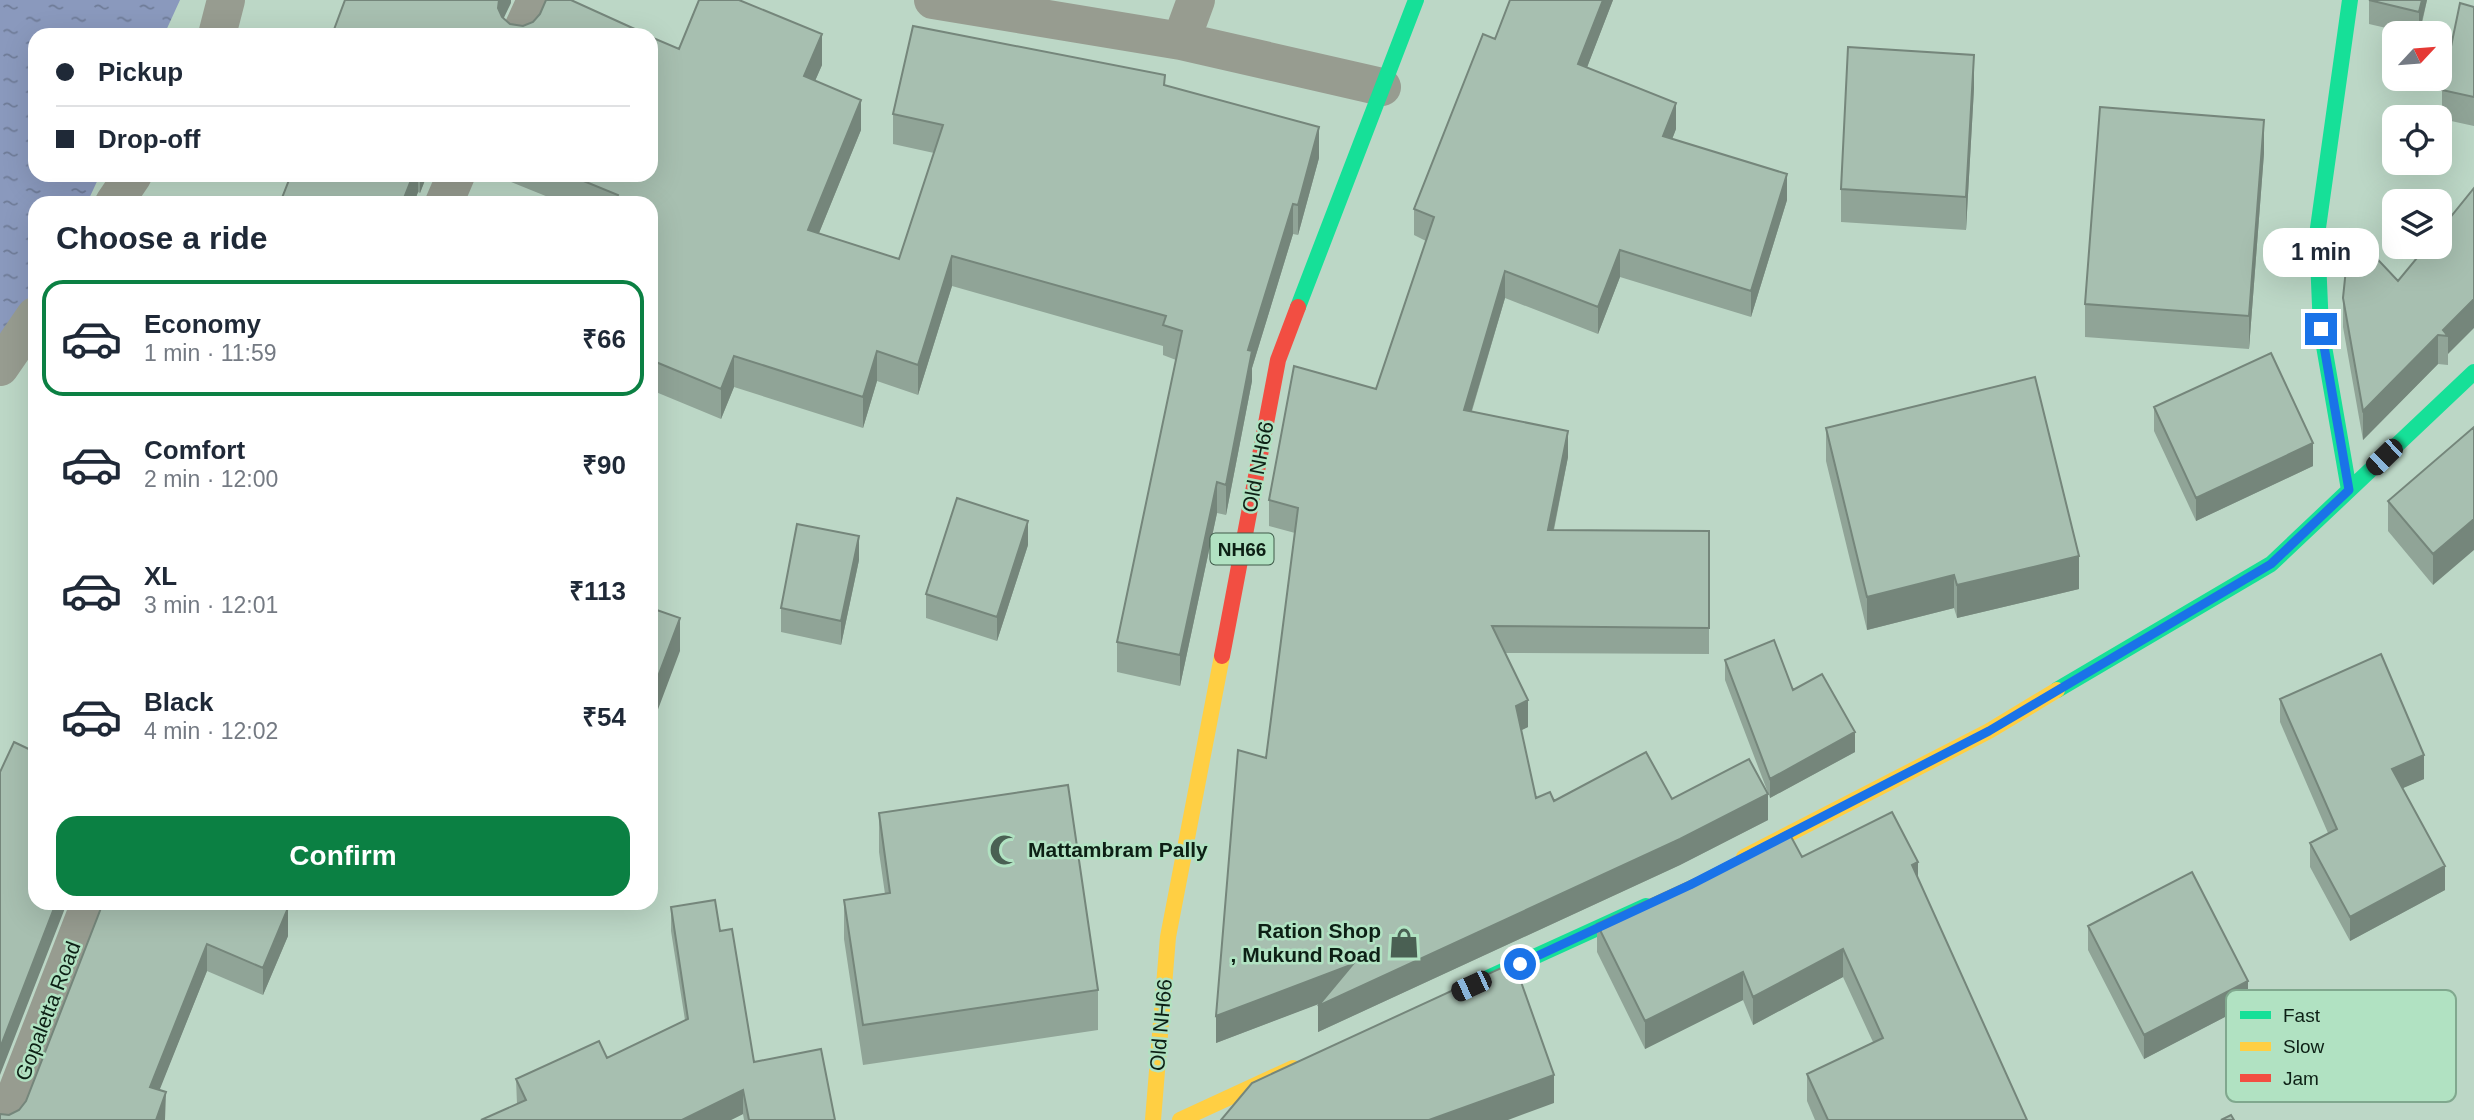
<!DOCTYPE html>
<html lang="en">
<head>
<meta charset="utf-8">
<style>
  :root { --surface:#fff; --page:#f2f2f3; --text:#1f2937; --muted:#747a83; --line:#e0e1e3; --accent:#0b8043 }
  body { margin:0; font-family:Helvetica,sans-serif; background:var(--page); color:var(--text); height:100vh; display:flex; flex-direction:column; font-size:26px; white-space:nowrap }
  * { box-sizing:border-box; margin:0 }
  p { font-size:23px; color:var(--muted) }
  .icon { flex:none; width:38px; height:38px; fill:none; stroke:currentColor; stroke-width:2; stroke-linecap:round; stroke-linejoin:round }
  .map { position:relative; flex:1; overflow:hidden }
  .side { position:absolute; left:28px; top:196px; width:630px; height:714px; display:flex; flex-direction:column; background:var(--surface); border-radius:21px; box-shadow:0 7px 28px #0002 }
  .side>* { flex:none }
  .banner { position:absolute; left:28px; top:28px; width:630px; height:154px; border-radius:21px; box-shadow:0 7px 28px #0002; display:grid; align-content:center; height:154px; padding:0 28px; background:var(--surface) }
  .needle { width:46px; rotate:64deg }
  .tools { position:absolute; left:2382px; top:21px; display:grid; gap:14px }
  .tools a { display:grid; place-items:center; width:70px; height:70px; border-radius:14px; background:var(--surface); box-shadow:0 7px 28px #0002; font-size:35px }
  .end { position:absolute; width:32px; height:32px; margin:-16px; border:9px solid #1a73e8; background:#fff; box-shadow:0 0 0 4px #fff }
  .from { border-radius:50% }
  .bubble { position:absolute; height:49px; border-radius:21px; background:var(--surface); box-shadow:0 7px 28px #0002; font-size:23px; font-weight:700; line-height:49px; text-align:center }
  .car { position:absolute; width:21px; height:42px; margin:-21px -10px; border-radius:9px; box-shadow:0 0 5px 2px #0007; background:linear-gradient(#222 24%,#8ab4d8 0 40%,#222 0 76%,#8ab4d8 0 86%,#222 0) }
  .banner b { display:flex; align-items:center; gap:24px; height:66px; font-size:26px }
  .banner b+b { border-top:2px solid var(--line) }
  .banner i { width:18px; height:18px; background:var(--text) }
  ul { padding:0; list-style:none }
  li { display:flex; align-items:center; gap:21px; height:116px; margin:0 14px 10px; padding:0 14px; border:4px solid transparent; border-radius:21px }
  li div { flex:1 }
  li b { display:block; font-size:26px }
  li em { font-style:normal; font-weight:700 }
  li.current { border-color:var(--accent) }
  li>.icon { width:63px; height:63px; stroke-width:1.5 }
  h2 { padding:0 28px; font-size:32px; line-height:84px }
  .cta { display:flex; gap:14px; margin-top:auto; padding:14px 28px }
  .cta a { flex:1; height:80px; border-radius:21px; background:var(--accent); color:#fff; font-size:28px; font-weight:700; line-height:80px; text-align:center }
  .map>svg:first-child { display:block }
</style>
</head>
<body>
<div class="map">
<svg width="2474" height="1120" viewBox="0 0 2474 1120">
  <defs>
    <pattern id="water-ripples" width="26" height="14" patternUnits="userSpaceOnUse" patternTransform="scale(1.75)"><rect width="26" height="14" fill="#8a99bd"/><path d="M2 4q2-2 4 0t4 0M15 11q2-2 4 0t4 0" fill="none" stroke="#6f7c98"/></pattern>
  </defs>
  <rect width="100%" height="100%" fill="#bcd7c6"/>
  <!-- water -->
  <path fill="url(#water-ripples)" d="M 0,0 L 180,0 L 164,35 L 35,35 L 35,175 L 100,175 L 87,203 L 35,203 L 35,300 L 0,356 Z"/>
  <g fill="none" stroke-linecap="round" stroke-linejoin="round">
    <!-- street -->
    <path stroke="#979c90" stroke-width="38" d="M 933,0 L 1181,41 L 1382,87
      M 217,35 L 226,0
      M 520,35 L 536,0
      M 1181,41 L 1196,0
      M 114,203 L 133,175
      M 444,203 L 456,175
      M 0,367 L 35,316
      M 6,1120 L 90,903"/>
    <!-- fast -->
    <path stroke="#16e098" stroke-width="16" d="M 1298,307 L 1416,0
      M 2349,490 L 2321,329 L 2317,235 L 2350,0
      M 2057,690 L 2271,564 L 2474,372
      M 1468,987 L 1646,906"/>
    <!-- slow -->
    <path stroke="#ffcf43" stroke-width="16" d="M 1744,857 L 1989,731 L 2057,690
      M 1153,1120 L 1168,937 L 1222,656
      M 1180,1120 L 1293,1068"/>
    <!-- jam -->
    <path stroke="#f24e42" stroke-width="16" d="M 1222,656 L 1278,360 L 1298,307"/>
  </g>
  <!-- wall -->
  <path fill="#90a497" d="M 1510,0 L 1613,0 L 1587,67 L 1676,129 L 1672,139 L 1787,200 L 1751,317 L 1620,277 L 1598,334 L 1505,298 L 1472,411 L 1568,457 L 1554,530 L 1709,531 L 1709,654 L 1505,653 L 1528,727 L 1521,730 L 1536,798 L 1554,801 L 1672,799 L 1768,820 L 1680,865 L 1318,1032 L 1320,1003 L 1216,1043 L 1266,758 L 1295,533 L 1269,526 L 1269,500 L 1376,389 L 1426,241 L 1414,235 L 1414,209 L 1495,39 Z
    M 2369,0 L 2427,0 L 2420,33 L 2408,33 L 2369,24 Z
    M 2474,7 L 2474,126 L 2442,119 L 2442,90 Z
    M 679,49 L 822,65 L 815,81 L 861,130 L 819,233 L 899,259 L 934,153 L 893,144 L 893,114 L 1165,86 L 1319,158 L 1298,235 L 1293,234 L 1252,368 L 1252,381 L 1226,515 L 1217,513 L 1180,686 L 1117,672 L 1117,642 L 1176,360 L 1163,355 L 1163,346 L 952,286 L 918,395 L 877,381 L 863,428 L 734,387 L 721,419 L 651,390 L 651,203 L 563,203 L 494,175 L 651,175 Z
    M 1974,88 L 1966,230 L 1841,222 L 1841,189 Z
    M 2264,153 L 2249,349 L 2085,337 L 2085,304 Z
    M 291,175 L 427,175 L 420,193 L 418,192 L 414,203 L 280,203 Z
    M 2474,188 L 2448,354 L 2448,365 L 2438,364 L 2363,440 L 2343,327 L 2343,298 L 2398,281 Z
    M 2154,407 L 2313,466 L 2196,521 L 2154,431 Z
    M 2474,427 L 2433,585 L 2388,531 L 2388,501 Z
    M 1826,428 L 2079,589 L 1957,618 L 1954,608 L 1867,630 L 1826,461 Z
    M 1028,545 L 997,641 L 926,618 L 926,594 Z
    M 859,560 L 841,645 L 781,632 L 781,608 Z
    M 1725,660 L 1793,690 L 1855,752 L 1770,798 L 1725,680 Z
    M 2280,699 L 2424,779 L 2402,788 L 2445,890 L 2350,941 L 2310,867 L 2310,843 L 2328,833 L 2280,722 Z
    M 879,813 L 1098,990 L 1098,1030 L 863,1065 L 844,939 L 844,900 L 885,894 L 879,852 Z
    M 1802,857 L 1918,878 L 2027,1120 L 1815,1120 L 1807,1101 L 1807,1074 L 1873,1042 L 1843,977 L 1753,1025 L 1743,1000 L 1645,1049 L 1597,952 L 1597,924 Z
    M 103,903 L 288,936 L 263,995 L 207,971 L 159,1090 L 9,1115 L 19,1110 L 26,1101 Z
    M 671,907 L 720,931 L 754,1062 L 835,1120 L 744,1120 L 743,1114 L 731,1120 L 481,1120 L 517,1104 L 516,1079 L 607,1058 L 685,1020 L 671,931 Z
    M 2088,926 L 2248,1005 L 2144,1059 L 2088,950 Z"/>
  <!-- shaded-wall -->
  <path fill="#75867b" d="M 499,0 L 511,0 L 511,3 L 500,26 L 498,8 Z
    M 1603,0 L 1613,0 L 1578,91 L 1578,64 Z
    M 2422,0 L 2427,0 L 2419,33 L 2419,12 Z
    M 822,34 L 822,65 L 804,106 L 804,76 Z
    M 1974,55 L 1974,88 L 1966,230 L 1966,197 Z
    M 861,100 L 861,130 L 808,260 L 808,230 Z
    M 1676,103 L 1676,129 L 1663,163 L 1663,136 Z
    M 2264,120 L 2264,153 L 2249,349 L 2249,316 Z
    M 1319,127 L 1319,158 L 1298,235 L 1298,205 Z
    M 1787,174 L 1787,200 L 1751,317 L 1751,291 Z
    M 413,175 L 418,175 L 418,192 L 414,203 L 402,203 Z
    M 420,175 L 427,175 L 420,193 Z
    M 1293,204 L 1293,234 L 1252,368 L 1252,381 L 1226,515 L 1226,485 L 1248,350 Z
    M 1620,250 L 1620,277 L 1598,334 L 1598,307 Z
    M 952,256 L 952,286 L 918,395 L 918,365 Z
    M 1505,271 L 1505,298 L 1464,436 L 1464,410 Z
    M 2474,299 L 2474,328 L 2448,354 L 2448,336 L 2443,330 Z
    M 2438,335 L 2438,364 L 2363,440 L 2363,411 Z
    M 877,351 L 877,381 L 863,428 L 863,397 Z
    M 734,356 L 734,387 L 721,419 L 721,389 Z
    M 1568,431 L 1568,457 L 1548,557 L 1548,530 Z
    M 2313,443 L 2313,466 L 2196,521 L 2196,498 Z
    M 1217,482 L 1217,513 L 1180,686 L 1180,655 Z
    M 2474,519 L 2474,550 L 2433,585 L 2433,554 Z
    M 1028,521 L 1028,545 L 997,641 L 997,617 Z
    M 859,536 L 859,560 L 841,645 L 841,621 Z
    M 2079,556 L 2079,589 L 1957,618 L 1957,585 Z
    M 1954,575 L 1954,608 L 1867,630 L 1867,597 Z
    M 680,618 L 680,651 L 651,728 L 651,695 Z
    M 1528,700 L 1528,727 L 1516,733 L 1516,706 Z
    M 1855,732 L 1855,752 L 1770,798 L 1770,779 Z
    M 2424,755 L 2424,779 L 2392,793 L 2392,769 Z
    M 1768,794 L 1768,820 L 1680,865 L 1318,1032 L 1318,1006 L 1340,996 L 1216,1043 L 1216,1016 Z
    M 1918,862 L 1918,890 L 1912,865 Z
    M 2445,866 L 2445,890 L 2350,941 L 2350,917 Z
    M 56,903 L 67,903 L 0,1075 L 0,1048 Z
    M 288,908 L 288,936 L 263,995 L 263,968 Z
    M 207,944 L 207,971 L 150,1114 L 150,1087 Z
    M 1843,949 L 1843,977 L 1753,1025 L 1753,997 Z
    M 1743,972 L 1743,1000 L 1645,1049 L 1645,1021 Z
    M 2248,981 L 2248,1005 L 2144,1059 L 2144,1035 Z
    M 1554,1075 L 1554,1103 L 1508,1120 L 1429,1120 Z
    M 743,1090 L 743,1114 L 731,1120 L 682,1120 Z
    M 166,1092 L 165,1120 L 156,1120 Z"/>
  <!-- building -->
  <path fill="#a7bfb0" stroke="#75867b" stroke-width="2" d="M 345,0 L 499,0 L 498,8 L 502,17 L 510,24 L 523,26 L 533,22 L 540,14 L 546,0 L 571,0 L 648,35 L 332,35 Z
    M 699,0 L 739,0 L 822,34 L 804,76 L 861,100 L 808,230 L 899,259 L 943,125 L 893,114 L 913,26 L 1165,75 L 1164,85 L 1319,127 L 1298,205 L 1293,204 L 1248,350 L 1252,351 L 1226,485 L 1217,482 L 1180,655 L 1117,642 L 1182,331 L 1163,325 L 1166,316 L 952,256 L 918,365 L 877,351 L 863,397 L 734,356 L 721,389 L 651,360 L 651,203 L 615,203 L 618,195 L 569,175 L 651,175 L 651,37 L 679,49 Z
    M 1510,0 L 1603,0 L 1578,64 L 1676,103 L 1663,136 L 1787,174 L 1751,291 L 1620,250 L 1598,307 L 1505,271 L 1464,410 L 1568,431 L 1548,530 L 1709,531 L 1709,628 L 1492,626 L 1528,700 L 1516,706 L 1536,798 L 1550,792 L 1554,801 L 1646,752 L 1672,799 L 1749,759 L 1768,794 L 1680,839 L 1318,1006 L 1353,964 L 1216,1016 L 1238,750 L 1266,758 L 1298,508 L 1269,500 L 1294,366 L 1376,389 L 1434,217 L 1414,209 L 1483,34 L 1495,39 Z
    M 2369,0 L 2422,0 L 2419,12 Z
    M 2460,3 L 2474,7 L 2474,97 L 2442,90 Z
    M 1848,47 L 1974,55 L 1966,197 L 1841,189 Z
    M 2100,107 L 2264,120 L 2249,316 L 2085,304 Z
    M 291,175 L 413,175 L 402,203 L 280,203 Z
    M 2474,188 L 2474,299 L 2443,330 L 2448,336 L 2438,335 L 2363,411 L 2343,298 L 2350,230 L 2398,281 L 2426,247 L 2440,247 L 2440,230 Z
    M 2271,353 L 2313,443 L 2196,498 L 2154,407 Z
    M 2035,377 L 2079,556 L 1957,585 L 1954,575 L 1867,597 L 1826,428 Z
    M 2474,427 L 2474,519 L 2433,554 L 2388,501 Z
    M 957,498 L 1028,521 L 997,617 L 926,594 Z
    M 797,524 L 859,536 L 841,621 L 781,608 Z
    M 651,608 L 680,618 L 651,695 Z
    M 1774,640 L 1793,690 L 1822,674 L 1855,732 L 1770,779 L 1725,660 Z
    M 2381,654 L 2424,755 L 2392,769 L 2445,866 L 2350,917 L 2310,843 L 2337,829 L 2280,699 Z
    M 14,742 L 35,752 L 35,903 L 56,903 L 0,1048 L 0,772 Z
    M 1068,785 L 1098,990 L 863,1025 L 844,900 L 890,893 L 879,813 Z
    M 1892,812 L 1918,862 L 1912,865 L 2027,1120 L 1828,1120 L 1807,1074 L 1883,1038 L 1843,949 L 1753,997 L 1743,972 L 1645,1021 L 1597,924 L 1699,877 L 1788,831 L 1802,857 Z
    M 2192,872 L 2248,981 L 2144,1035 L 2088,926 Z
    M 715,900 L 720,931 L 732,929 L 754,1062 L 821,1049 L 835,1120 L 749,1120 L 743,1090 L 682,1120 L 481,1120 L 526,1100 L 516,1079 L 599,1041 L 607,1058 L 688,1019 L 671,907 Z
    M 103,903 L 275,903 L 288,908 L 263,968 L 207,944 L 150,1087 L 166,1092 L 156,1120 L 0,1120 L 0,1114 L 9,1115 L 19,1110 L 26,1101 Z
    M 1514,962 L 1554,1075 L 1429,1120 L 1221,1120 L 1252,1083 Z
    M 2231,1115 L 2234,1120 L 2221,1120 Z"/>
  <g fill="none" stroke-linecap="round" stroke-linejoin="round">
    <!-- route -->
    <path stroke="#1a73e8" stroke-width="9" d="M 1520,964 L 1690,885 L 1989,731 L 2271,564 L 2349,490 L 2321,329"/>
  </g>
  <!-- icons -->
  <defs>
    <g id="mosque-bare" transform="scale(2.415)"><path d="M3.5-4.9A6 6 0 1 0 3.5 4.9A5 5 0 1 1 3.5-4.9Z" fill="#4a6053" stroke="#b1e2c2" stroke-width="2.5" paint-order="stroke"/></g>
    <g id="shop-bare" transform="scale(2.415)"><path d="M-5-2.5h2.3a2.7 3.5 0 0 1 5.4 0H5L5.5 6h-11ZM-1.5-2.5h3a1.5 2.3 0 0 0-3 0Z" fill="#4a6053" stroke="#b1e2c2" stroke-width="2.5" paint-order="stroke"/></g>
  </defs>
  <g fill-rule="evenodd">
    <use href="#mosque-bare" x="1005" y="850"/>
    <use href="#shop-bare" x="1404" y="943"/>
  </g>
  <g text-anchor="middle" stroke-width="5" stroke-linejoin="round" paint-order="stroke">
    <!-- shield labels -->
    <rect fill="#b1e2c2" stroke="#3e5a49" stroke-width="2" x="1210.5" y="533.5" width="63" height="31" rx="5"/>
    <g font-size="19" font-weight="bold" fill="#0d2015">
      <text x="1242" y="556">NH66</text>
    </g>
    <!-- street labels -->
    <g font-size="21" fill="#0d2015" stroke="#b1e2c2">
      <text transform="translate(1258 467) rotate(-79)" y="7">Old NH66</text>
      <text transform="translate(48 1011) rotate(-69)" y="7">Gopaletta Road</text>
      <text transform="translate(1161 1025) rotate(-85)" y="7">Old NH66</text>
    </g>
    <!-- poi labels -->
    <g font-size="21" font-weight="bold" fill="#0d2015" stroke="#b1e2c2" text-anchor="start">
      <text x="1028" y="857">Mattambram Pally</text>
      <text x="1381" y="938" text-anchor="end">Ration Shop<tspan x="1381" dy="24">, Mukund Road</tspan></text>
    </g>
  </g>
  <!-- legend -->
  <rect x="2226" y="990" width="230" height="112" rx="10" fill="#b1e2c2" stroke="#80a88e" stroke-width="2"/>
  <rect x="2240" y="1011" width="31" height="8" fill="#16e098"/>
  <rect x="2240" y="1042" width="31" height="9" fill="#ffcf43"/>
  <rect x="2240" y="1074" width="31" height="8" fill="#f24e42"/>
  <g font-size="19" fill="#0d2015">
    <text x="2283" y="1022">Fast</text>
    <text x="2283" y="1053">Slow</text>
    <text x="2283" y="1085">Jam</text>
  </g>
</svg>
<div class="tools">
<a><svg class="needle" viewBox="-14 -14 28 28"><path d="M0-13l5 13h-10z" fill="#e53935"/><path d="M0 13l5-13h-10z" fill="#747a83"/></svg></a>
<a><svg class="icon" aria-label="locate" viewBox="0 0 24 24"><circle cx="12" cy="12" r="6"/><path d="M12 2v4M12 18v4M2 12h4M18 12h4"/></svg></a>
<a><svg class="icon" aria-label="layers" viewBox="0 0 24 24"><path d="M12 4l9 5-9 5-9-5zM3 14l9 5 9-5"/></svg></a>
</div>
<i class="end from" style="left:1520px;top:964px"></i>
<i class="end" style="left:2321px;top:329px"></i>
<div class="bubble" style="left:2263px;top:228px;width:116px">1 min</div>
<i class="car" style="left:2384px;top:457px;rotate:226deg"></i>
<i class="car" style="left:1471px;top:986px;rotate:245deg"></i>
<div class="banner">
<b><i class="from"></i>Pickup</b>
<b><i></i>Drop-off</b>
</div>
<section class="side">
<h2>Choose a ride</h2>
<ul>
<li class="current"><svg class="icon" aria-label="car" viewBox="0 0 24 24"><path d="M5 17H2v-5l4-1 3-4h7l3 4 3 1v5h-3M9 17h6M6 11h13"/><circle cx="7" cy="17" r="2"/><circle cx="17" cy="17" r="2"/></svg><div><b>Economy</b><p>1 min · 11:59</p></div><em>₹66</em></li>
<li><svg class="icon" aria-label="car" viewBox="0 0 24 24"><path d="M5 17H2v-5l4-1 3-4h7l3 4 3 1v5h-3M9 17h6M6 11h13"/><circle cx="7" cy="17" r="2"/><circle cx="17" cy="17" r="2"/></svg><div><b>Comfort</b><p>2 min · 12:00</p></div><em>₹90</em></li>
<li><svg class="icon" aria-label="car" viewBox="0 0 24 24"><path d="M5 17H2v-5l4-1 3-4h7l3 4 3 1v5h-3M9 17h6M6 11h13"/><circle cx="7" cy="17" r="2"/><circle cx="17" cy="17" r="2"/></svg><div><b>XL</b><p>3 min · 12:01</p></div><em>₹113</em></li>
<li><svg class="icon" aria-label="car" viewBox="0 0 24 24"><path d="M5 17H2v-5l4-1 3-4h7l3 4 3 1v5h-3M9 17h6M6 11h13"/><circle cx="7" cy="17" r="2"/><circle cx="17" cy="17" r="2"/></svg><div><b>Black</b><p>4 min · 12:02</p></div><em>₹54</em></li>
</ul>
<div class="cta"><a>Confirm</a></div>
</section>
</div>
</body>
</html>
